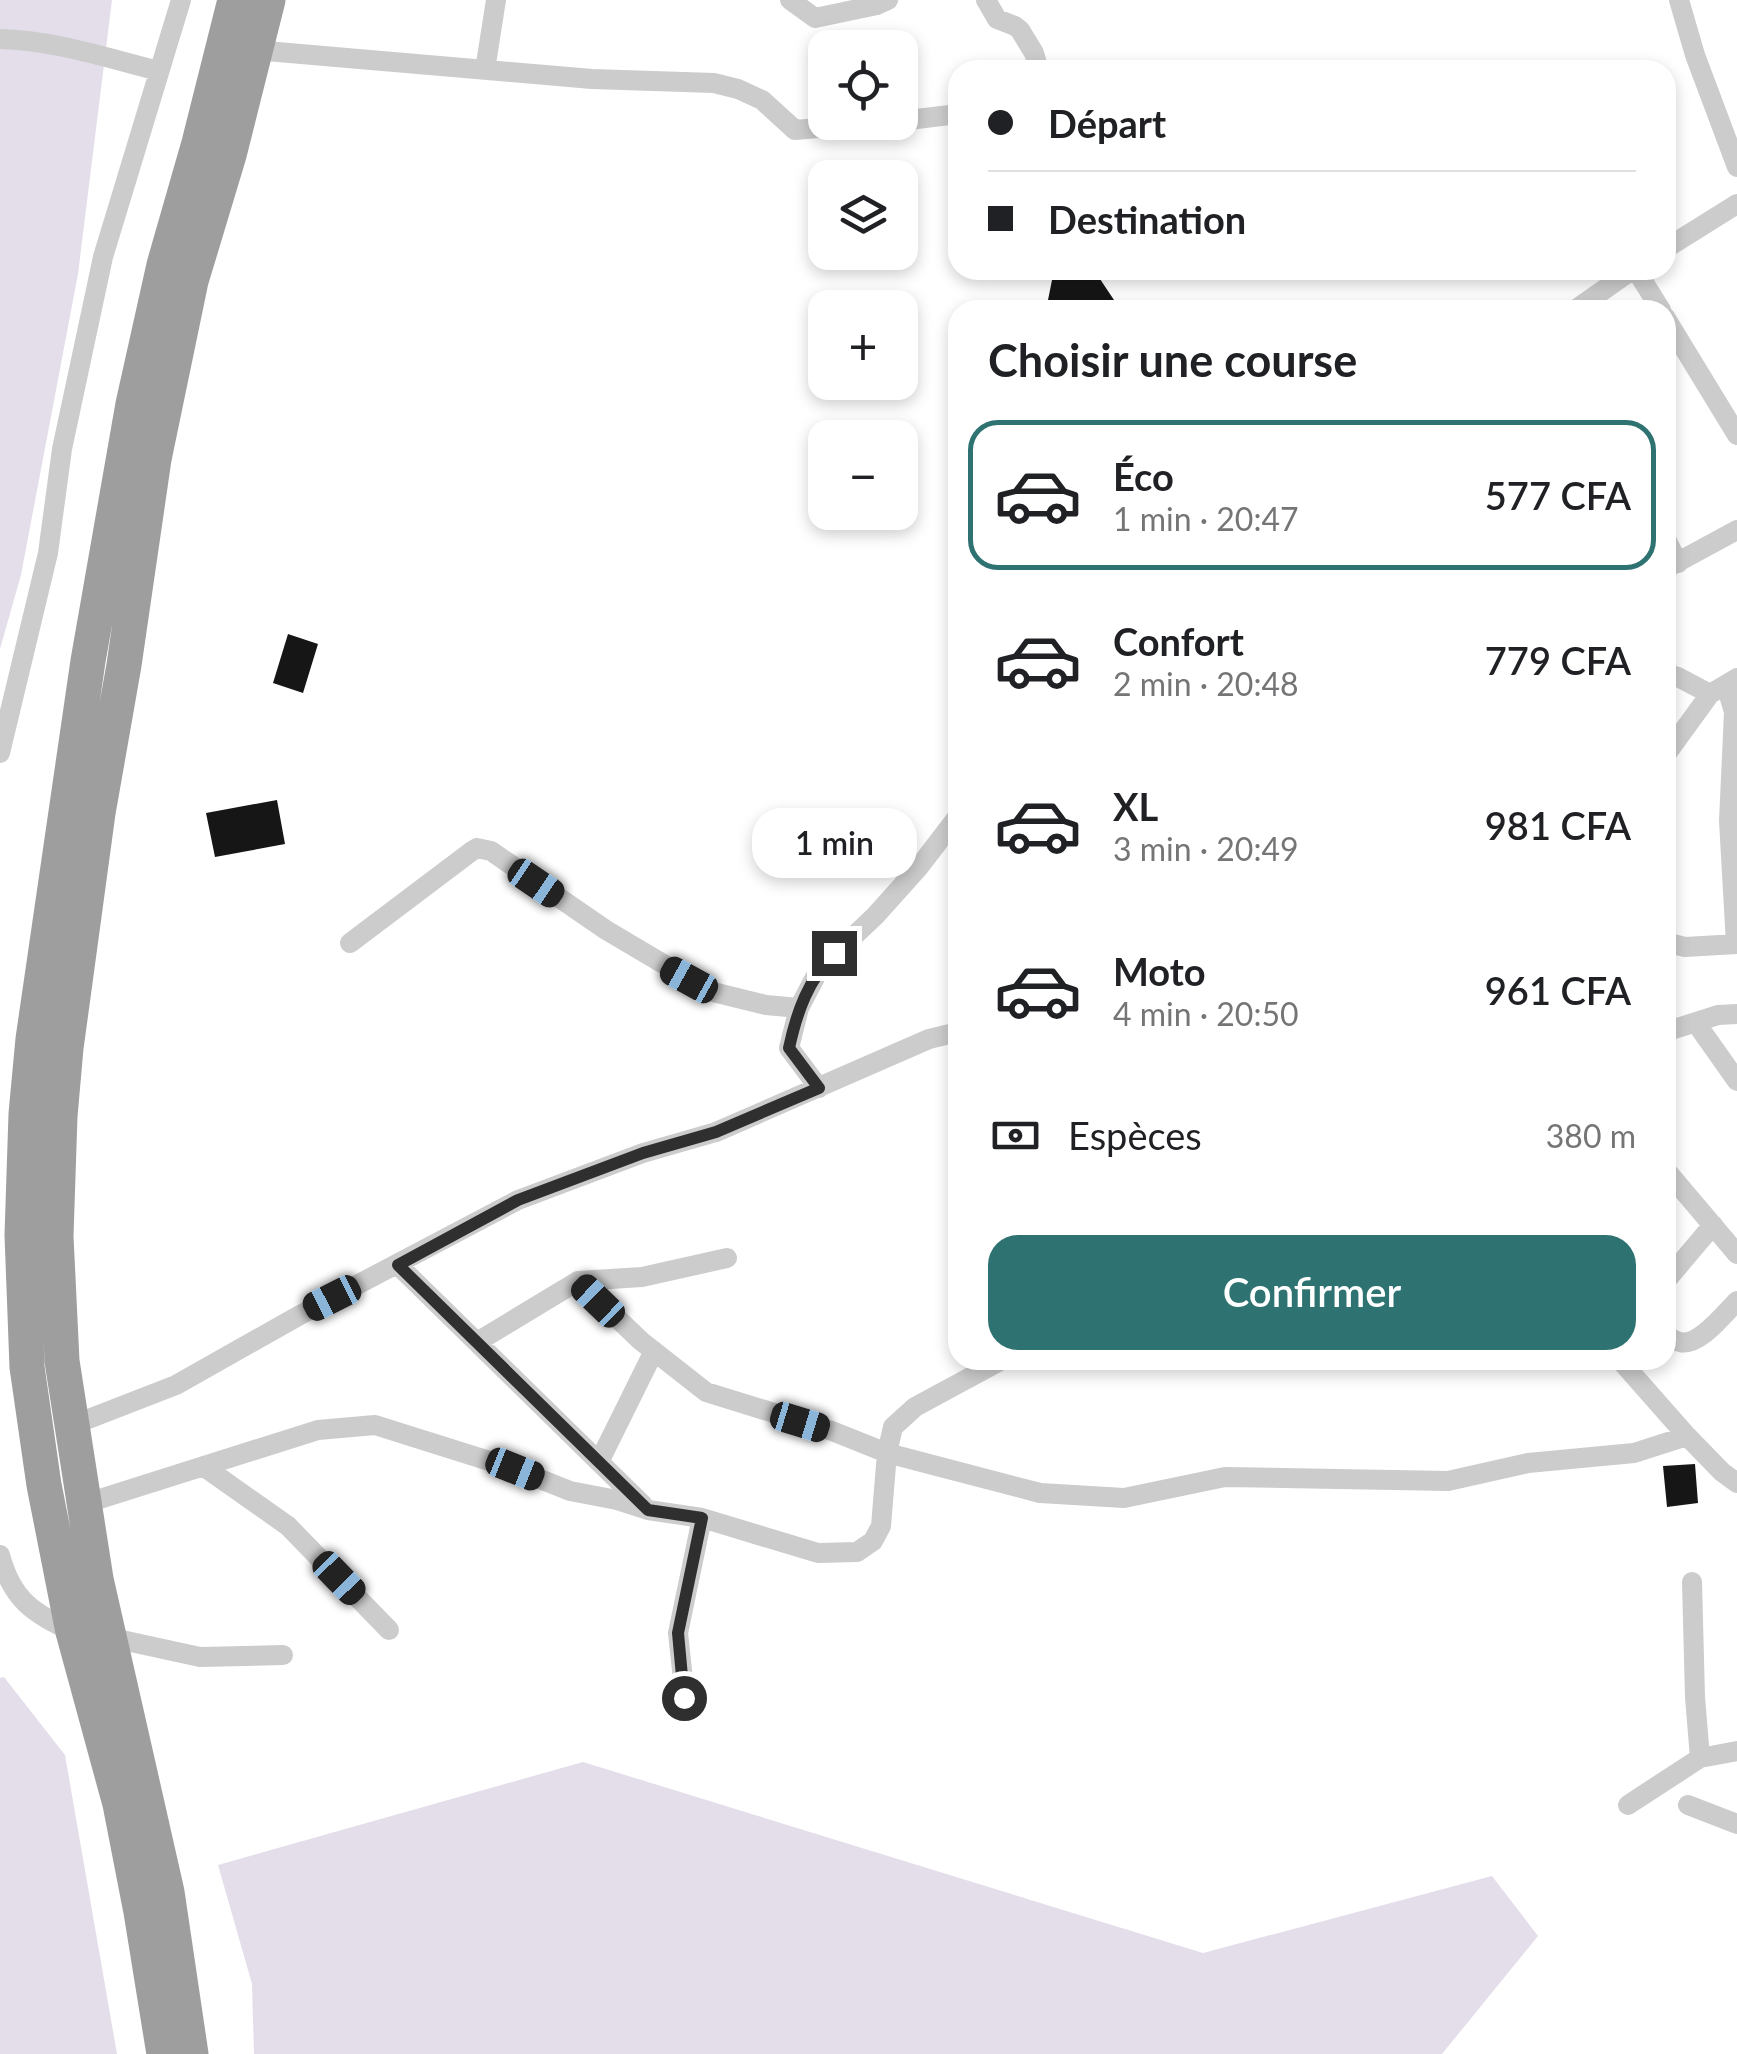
<!DOCTYPE html>
<html lang="fr">
<head>
<meta charset="utf-8">
<style>
  :root { --surface:#fff; --page:#f2f2f2; --text:#202124; --muted:#757577; --line:#e0e0e0; --accent:#2e7272 }
  body { margin:0; font-family:Lato,sans-serif; background:var(--page); color:var(--text); height:100vh; display:flex; flex-direction:column; font-size:38px; white-space:nowrap }
  * { box-sizing:border-box; margin:0 }
  p { font-size:32px; color:var(--muted) }
  .icon { flex:none; width:55px; height:55px; fill:none; stroke:currentColor; stroke-width:2; stroke-linecap:round; stroke-linejoin:round }
  .map { position:relative; flex:1; overflow:hidden }
  .details { position:absolute; left:948px; top:300px; width:728px; height:1070px; display:flex; flex-direction:column; background:var(--surface); border-radius:30px; box-shadow:0 5px 15px #0003 }
  .details>* { flex:none }
  .top-card { position:absolute; left:948px; top:60px; width:728px; height:220px; border-radius:30px; box-shadow:0 5px 15px #0003; display:grid; align-content:center; height:220px; padding:0 40px; background:var(--surface) }
  .controls { position:absolute; left:808px; top:30px; display:grid; gap:20px }
  .controls a { display:grid; place-items:center; width:110px; height:110px; border-radius:20px; background:var(--surface); box-shadow:0 5px 15px #0003; font-size:50px }
  .end { position:absolute; width:45px; height:45px; margin:-22px; border:12px solid #2f2f2f; background:#fff; box-shadow:0 0 0 5px #fff }
  .from { border-radius:50% }
  .bubble { position:absolute; height:70px; border-radius:30px; background:var(--surface); box-shadow:0 5px 15px #0003; font-size:32px; font-weight:600; line-height:70px; text-align:center }
  .car { position:absolute; width:30px; height:60px; margin:-30px -15px; border-radius:12px; box-shadow:0 0 8px 2px #0007; background:linear-gradient(#222 24%,#8ab4d8 0 40%,#222 0 76%,#8ab4d8 0 86%,#222 0) }
  .top-card b { display:flex; align-items:center; gap:35px; height:95px; font-size:38px }
  .top-card b+b { border-top:2px solid var(--line) }
  .top-card i { width:25px; height:25px; background:var(--text) }
  ul { padding:0; list-style:none }
  li { display:flex; align-items:center; gap:30px; height:150px; margin:0 20px 15px; padding:0 20px; border:5px solid transparent; border-radius:30px }
  li div { flex:1 }
  li b { display:block; font-size:38px }
  li em { font-style:normal; font-weight:600 }
  li.active { border-color:var(--accent) }
  li>.icon { width:90px; height:90px; stroke-width:1.5 }
  h2 { padding:0 40px; font-size:45px; line-height:120px }
  .pay { display:flex; align-items:center; gap:25px; height:110px; padding:0 40px; font-size:38px }
  .pay p { margin-inline-start:auto }
  .primary-button { display:flex; gap:20px; margin-top:auto; padding:20px 40px }
  .primary-button a { flex:1; height:115px; border-radius:30px; background:var(--accent); color:#fff; font-size:40px; font-weight:600; line-height:115px; text-align:center }
  .map>svg:first-child { display:block }
</style>
</head>
<body>
<div class="map">
<svg width="1737" height="2054" viewBox="0 0 1737 2054">
  <rect width="100%" height="100%" fill="#fff"/>
  <!-- green -->
  <path fill="#e4deeb" d="M 0,0 L 112,0 L 78,274 L 21,575 L 0,649 Z
    M 4,1677 L 65,1755 L 117,2054 L 0,2054 L 0,1678 Z
    M 583,1762 L 1203,1953 L 1492,1876 L 1538,1936 L 1442,2054 L 254,2054 L 252,1984 L 218,1865 Z"/>
  <!-- building -->
  <path fill="#161616" d="M 1054,270 L 1094,270 L 1114,300 L 1097,310 L 1046,310 Z
    M 288,634 L 318,644 L 303,693 L 273,683 Z
    M 277,800 L 285,844 L 215,857 L 206,813 Z
    M 1695,1464 L 1698,1503 L 1667,1507 L 1663,1466 Z"/>
  <g fill="none" stroke-linecap="round" stroke-linejoin="round">
    <!-- minor -->
    <path stroke="#ccc" stroke-width="20" d="M 790,0 L 815,18 L 877,5 L 888,0
      M 986,0 L 997,19 L 1015,26 L 1020,30 L 1034,53 L 1039,70
      M 1679,0 L 1695,55 L 1737,167
      M 0,39 C 53,40 107,58 159,71
      M 254,50 L 592,79 L 714,83 L 738,89 L 762,100 L 795,130 L 887,122
      M 485,70 L 496,0
      M 900,121 L 958,114
      M 1665,249 L 1737,204
      M 1636,270 L 1661,310
      M 1575,310 L 1632,270
      M 1665,317 L 1737,435
      M 1665,537 L 1678,563
      M 1665,569 L 1737,530
      M 1665,673 L 1678,677 L 1710,694
      M 1726,685 L 1734,712 L 1729,821 L 1736,944
      M 0,753 L 48,553 L 62,449 L 103,257 L 181,0
      M 1665,756 L 1710,694 L 1737,678
      M 1665,942 L 1685,947 L 1737,944
      M 350,943 L 472,851 L 477,848 L 491,851 L 606,930 L 709,991 L 766,1005 L 799,1008
      M 1696,1023 L 1737,1081
      M 1665,1032 L 1718,1015 L 1737,1014
      M 819,1088 L 789,1048 L 799,1008 L 820,968 L 875,916 L 919,867 L 958,816
      M 1665,1169 L 1737,1254
      M 398,1265 L 643,1505
      M 578,1281 L 641,1341 L 706,1392 L 832,1431 L 887,1453 L 1040,1493 L 1124,1498 L 1225,1477 L 1448,1481 L 1528,1463 L 1634,1453 L 1687,1436
      M 1665,1282 L 1713,1225
      M 1665,1335 C 1670,1337 1674,1341 1680,1342 C 1699,1347 1724,1314 1737,1301
      M 477,1342 L 578,1281 L 642,1277 L 727,1258
      M 1620,1360 L 1687,1436 L 1722,1472 L 1737,1483
      M 73,1425 L 176,1385 L 300,1315 L 518,1200 L 643,1153 L 716,1132 L 929,1039 L 958,1032
      M 599,1462 L 654,1351
      M 203,1466 L 288,1526 L 389,1630
      M 84,1504 L 318,1430 L 375,1425 L 515,1469 L 570,1491 L 617,1500 L 648,1510 L 702,1518 L 818,1553 L 857,1552 L 873,1541 L 881,1526 L 887,1453 L 893,1427 L 915,1407 L 1002,1360
      M 0,1555 C 12,1600 33,1613 73,1632
      M 1692,1582 L 1695,1697 L 1700,1758
      M 108,1637 L 200,1657 L 283,1655
      M 685,1698 L 678,1633 L 702,1518
      M 1628,1805 L 1700,1758 L 1737,1751
      M 1688,1805 L 1737,1824"/>
    <!-- trunk -->
    <path stroke="#9e9e9e" stroke-width="35" d="M 164,2054 L 141,1912 L 120,1804 L 73,1632 L 44,1485 L 27,1367 L 22,1235 L 26,1114 L 33,1039 L 88,661 L 133,404 L 164,265 L 199,143 L 235,0
      M 191,2054 L 167,1892 L 96,1579 L 62,1361 L 56,1236 L 60,1116 L 66,1048 L 98,813 L 124,665 L 154,459 L 191,281 L 229,155 L 268,0"/>
  </g>
  <g fill="none" stroke-linecap="round" stroke-linejoin="round">
    <!-- route -->
    <path stroke="#2f2f2f" stroke-width="12" d="M 684,1698 L 678,1633 L 702,1518 L 648,1510 L 398,1265 L 518,1200 L 643,1153 L 716,1132 L 819,1088 L 789,1048 C 797,1011 808,981 834,953"/>
  </g>
</svg>
<div class="controls">
<a><svg class="icon" aria-label="locate" viewBox="0 0 24 24"><circle cx="12" cy="12" r="6"/><path d="M12 2v4M12 18v4M2 12h4M18 12h4"/></svg></a>
<a><svg class="icon" aria-label="layers" viewBox="0 0 24 24"><path d="M12 4l9 5-9 5-9-5zM3 14l9 5 9-5"/></svg></a>
<a>+</a>
<a>−</a>
</div>
<i class="end from" style="left:684px;top:1698px"></i>
<i class="end" style="left:834px;top:953px"></i>
<div class="bubble" style="left:752px;top:808px;width:165px">1 min</div>
<i class="car" style="left:536px;top:883px;rotate:124deg"></i>
<i class="car" style="left:689px;top:980px;rotate:299deg"></i>
<i class="car" style="left:332px;top:1298px;rotate:243deg"></i>
<i class="car" style="left:598px;top:1301px;rotate:314deg"></i>
<i class="car" style="left:800px;top:1422px;rotate:107deg"></i>
<i class="car" style="left:515px;top:1469px;rotate:112deg"></i>
<i class="car" style="left:339px;top:1578px;rotate:136deg"></i>
<div class="top-card">
<b><i class="from"></i>Départ</b>
<b><i></i>Destination</b>
</div>
<section class="details">
<h2>Choisir une course</h2>
<ul>
<li class="active"><svg class="icon" aria-label="car" viewBox="0 0 24 24"><path d="M5 17H2v-5l4-1 3-4h7l3 4 3 1v5h-3M9 17h6M6 11h13"/><circle cx="7" cy="17" r="2"/><circle cx="17" cy="17" r="2"/></svg><div><b>Éco</b><p>1 min · 20:47</p></div><em>577 CFA</em></li>
<li><svg class="icon" aria-label="car" viewBox="0 0 24 24"><path d="M5 17H2v-5l4-1 3-4h7l3 4 3 1v5h-3M9 17h6M6 11h13"/><circle cx="7" cy="17" r="2"/><circle cx="17" cy="17" r="2"/></svg><div><b>Confort</b><p>2 min · 20:48</p></div><em>779 CFA</em></li>
<li><svg class="icon" aria-label="car" viewBox="0 0 24 24"><path d="M5 17H2v-5l4-1 3-4h7l3 4 3 1v5h-3M9 17h6M6 11h13"/><circle cx="7" cy="17" r="2"/><circle cx="17" cy="17" r="2"/></svg><div><b>XL</b><p>3 min · 20:49</p></div><em>981 CFA</em></li>
<li><svg class="icon" aria-label="car" viewBox="0 0 24 24"><path d="M5 17H2v-5l4-1 3-4h7l3 4 3 1v5h-3M9 17h6M6 11h13"/><circle cx="7" cy="17" r="2"/><circle cx="17" cy="17" r="2"/></svg><div><b>Moto</b><p>4 min · 20:50</p></div><em>961 CFA</em></li>
</ul>
<div class="pay"><svg class="icon" aria-label="cash" viewBox="0 0 24 24"><path d="M3 7h18v10H3z"/><circle cx="12" cy="12" r="2"/></svg>Espèces<p>380 m</p></div>
<div class="primary-button"><a>Confirmer</a></div>
</section>
</div>
</body>
</html>
